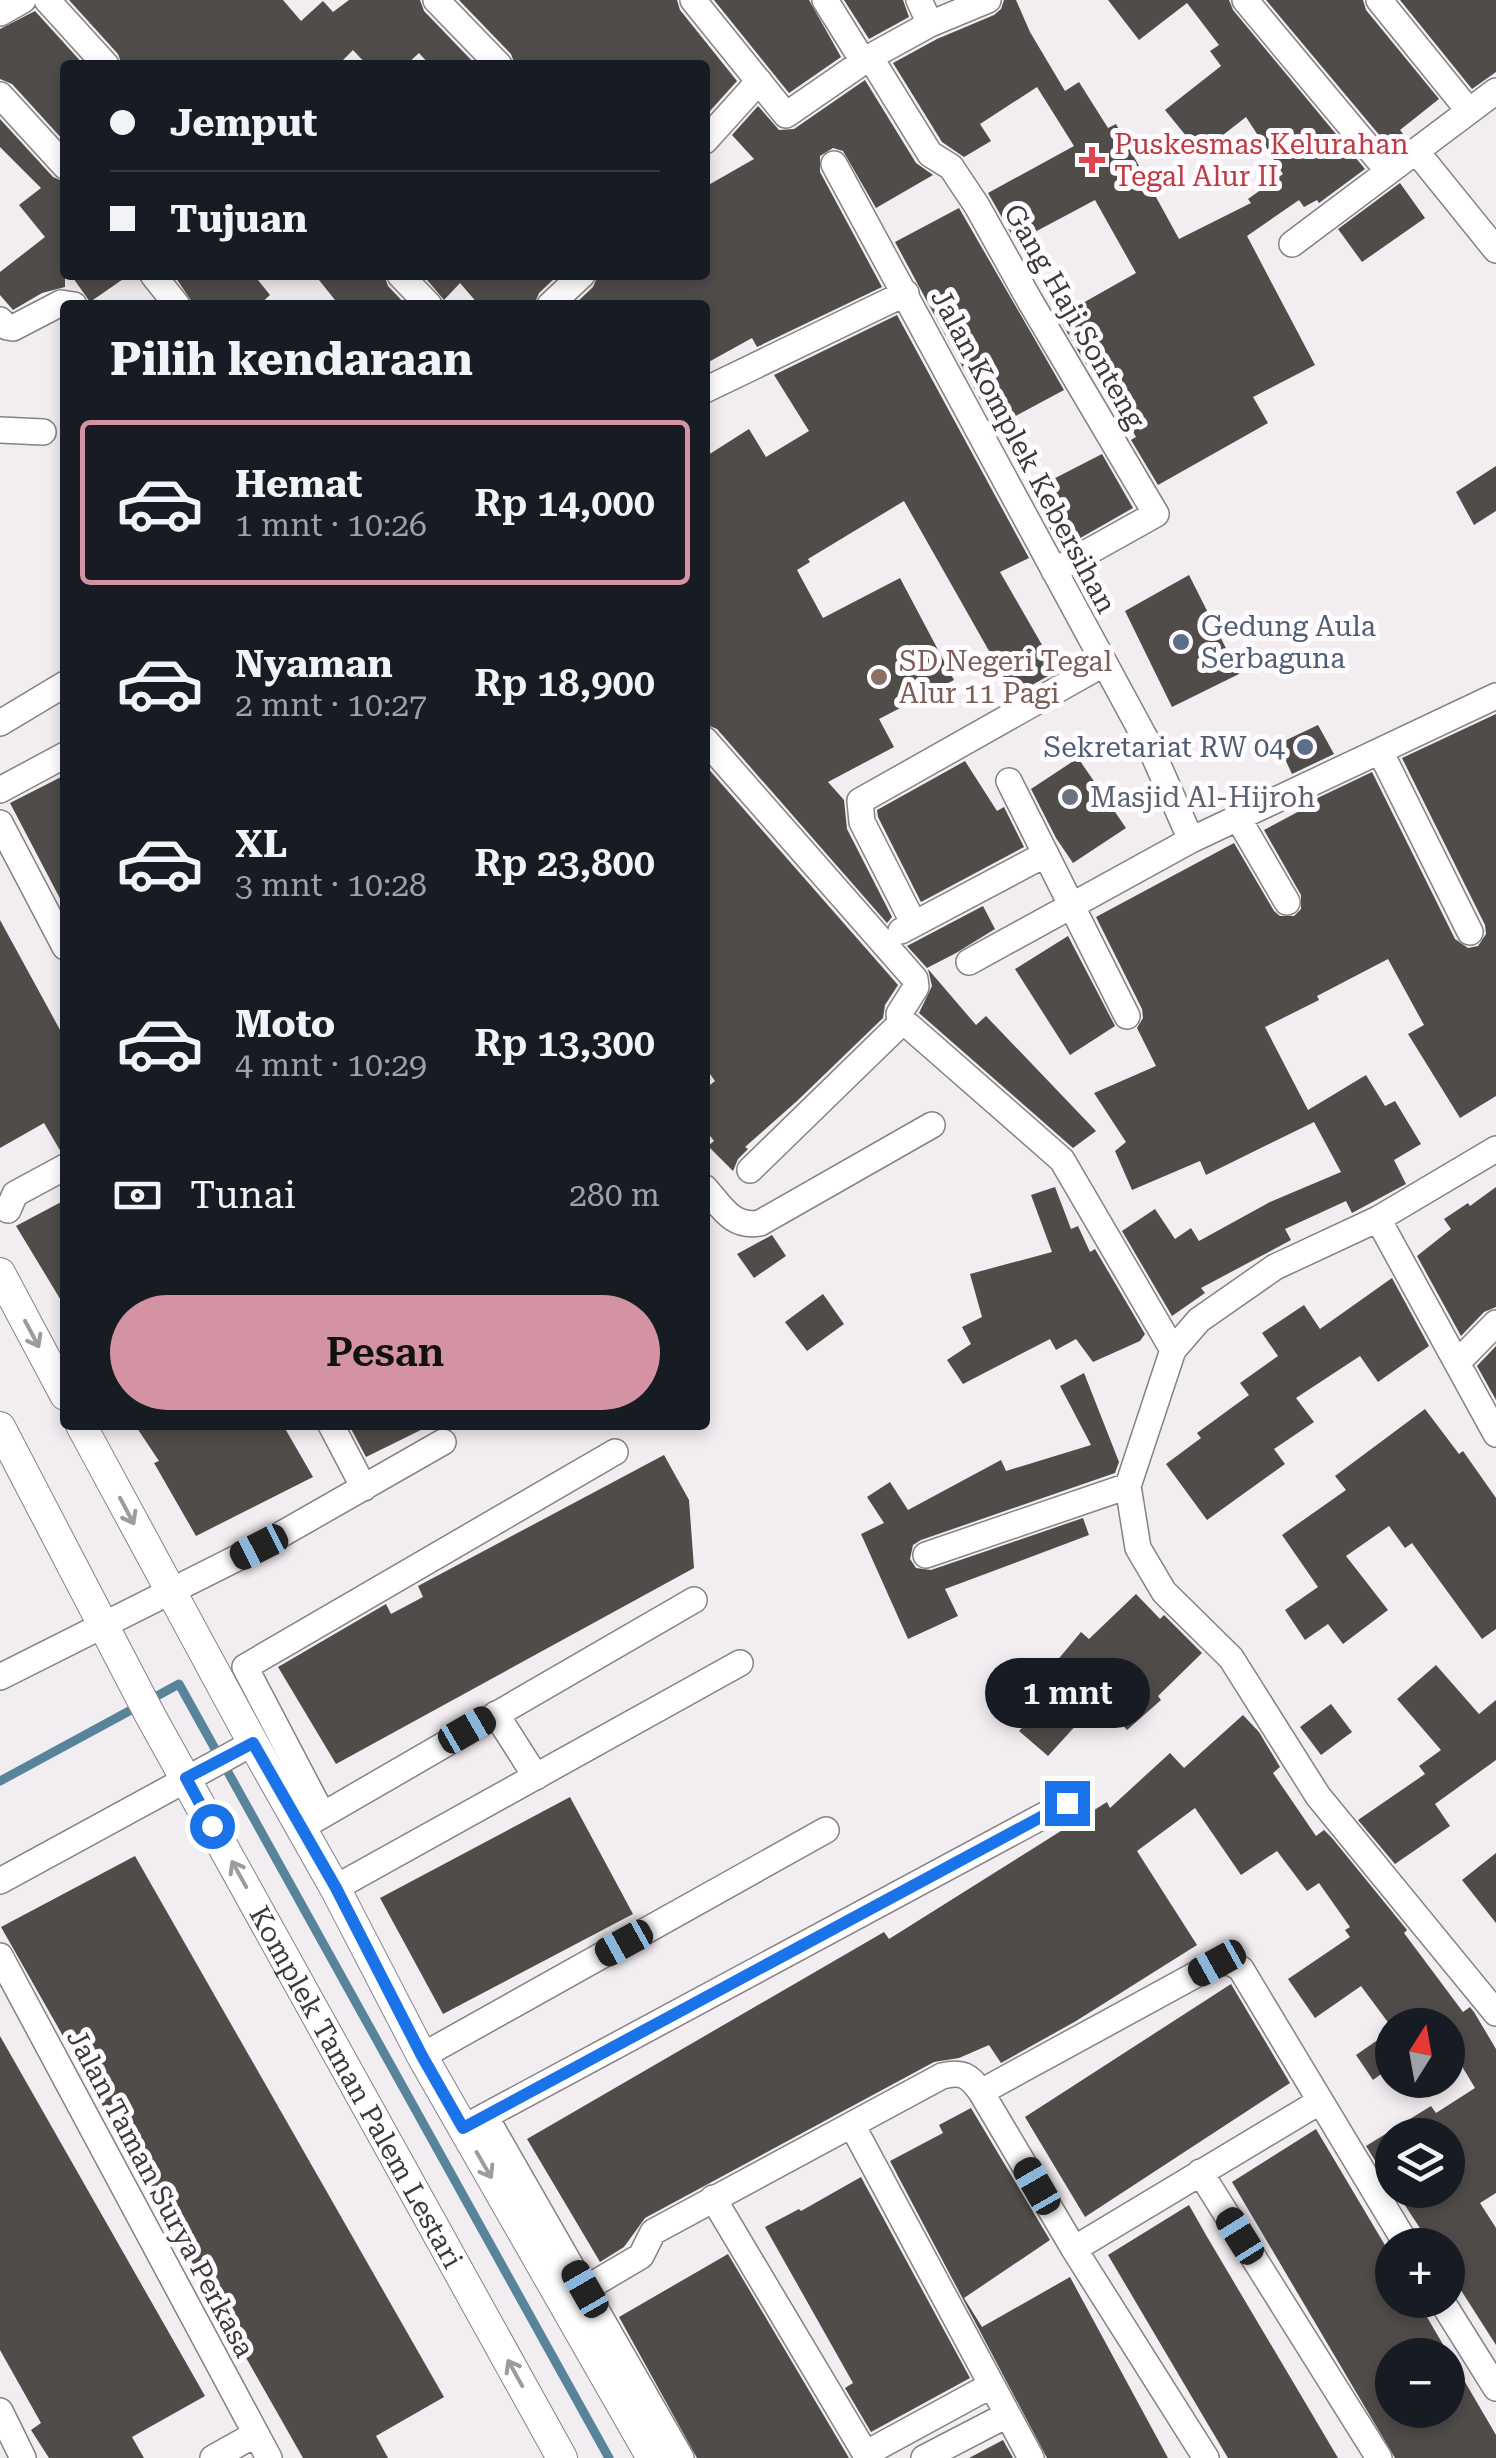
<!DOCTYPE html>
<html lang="id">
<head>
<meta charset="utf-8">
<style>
  :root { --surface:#171b24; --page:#20242c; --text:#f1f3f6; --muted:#9ea1a6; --line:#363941; --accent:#d493a2 }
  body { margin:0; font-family:"Roboto Serif",serif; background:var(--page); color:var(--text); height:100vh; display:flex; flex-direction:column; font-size:38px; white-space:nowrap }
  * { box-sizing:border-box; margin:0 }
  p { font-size:32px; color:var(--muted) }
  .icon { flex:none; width:55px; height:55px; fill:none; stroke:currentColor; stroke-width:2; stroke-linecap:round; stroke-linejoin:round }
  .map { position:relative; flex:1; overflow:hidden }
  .details { position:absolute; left:60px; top:300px; width:650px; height:1130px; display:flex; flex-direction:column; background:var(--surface); border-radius:10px; box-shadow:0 5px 15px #0003 }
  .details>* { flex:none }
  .top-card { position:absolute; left:60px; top:60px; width:650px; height:220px; border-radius:10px; box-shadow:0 5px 15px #0003; display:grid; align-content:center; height:220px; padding:0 50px; background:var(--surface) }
  .needle { width:65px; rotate:11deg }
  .buttons { position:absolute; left:1375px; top:2008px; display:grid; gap:20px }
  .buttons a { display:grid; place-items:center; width:90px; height:90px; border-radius:50%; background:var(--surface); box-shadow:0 5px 15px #0003; font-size:50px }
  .end { position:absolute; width:45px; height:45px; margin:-22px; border:12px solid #1a73e8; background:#fff; box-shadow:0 0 0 5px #fff }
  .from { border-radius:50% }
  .bubble { position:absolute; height:70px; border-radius:35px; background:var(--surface); box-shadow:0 5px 15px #0003; font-size:32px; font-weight:600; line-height:70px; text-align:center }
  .car { position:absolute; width:30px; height:60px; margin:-30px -15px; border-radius:12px; box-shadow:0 0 8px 2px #0007; background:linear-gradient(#222 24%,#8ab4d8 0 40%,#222 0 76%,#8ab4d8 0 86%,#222 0) }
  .top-card b { display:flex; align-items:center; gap:35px; height:95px; font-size:38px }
  .top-card b+b { border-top:2px solid var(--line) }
  .top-card i { width:25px; height:25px; background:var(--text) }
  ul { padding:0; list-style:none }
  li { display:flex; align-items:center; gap:30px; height:165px; margin:0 20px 15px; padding:0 30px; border:5px solid transparent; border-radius:10px }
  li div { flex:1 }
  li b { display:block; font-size:38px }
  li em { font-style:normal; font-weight:600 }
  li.current { border-color:var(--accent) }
  li>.icon { width:90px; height:90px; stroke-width:1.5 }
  h2 { padding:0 50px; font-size:45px; line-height:120px }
  .pay { display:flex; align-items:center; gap:25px; height:110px; padding:0 50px; font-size:38px }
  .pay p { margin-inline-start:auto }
  .primary-button { display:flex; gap:20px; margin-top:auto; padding:20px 50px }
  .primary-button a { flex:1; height:115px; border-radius:60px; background:var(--accent); color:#111; font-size:40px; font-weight:600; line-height:115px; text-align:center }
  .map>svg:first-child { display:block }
</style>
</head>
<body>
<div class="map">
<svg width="1496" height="2458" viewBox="0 0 1496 2458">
  <rect width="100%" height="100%" fill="#f2edf1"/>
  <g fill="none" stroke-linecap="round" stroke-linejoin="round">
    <!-- stream -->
    <path stroke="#58849b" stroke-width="9" d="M 0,1781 L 179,1684 L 609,2458"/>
  </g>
  <!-- building -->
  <path fill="#504c49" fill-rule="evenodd" d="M 69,0 L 283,0 L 301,21 L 323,1 L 333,12 L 349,0 L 420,0 L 424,11 L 476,65 L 430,65 L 419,53 L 406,65 L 367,65 L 353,50 L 338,65 L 122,65 L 118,54 Z
    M 459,0 L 677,0 L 680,10 L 737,81 L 709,112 L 705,107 L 705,65 L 515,65 L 511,54 Z
    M 714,0 L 809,0 L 841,57 L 789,93 Z
    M 844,0 L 903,0 L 909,17 L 869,39 Z
    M 1004,0 L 1016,0 L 1030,32 L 1065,91 L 1079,82 L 1108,128 L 1116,124 L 1179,239 L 1251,203 L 1248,199 L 1283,174 L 1246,117 L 1200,153 L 1165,110 L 1221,66 L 1210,51 L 1219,45 L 1187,3 L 1139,40 L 1108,0 L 1229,0 L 1233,10 L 1365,169 L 1319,203 L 1317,200 L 1304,207 L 1299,200 L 1247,236 L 1315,365 L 1253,397 L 1268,423 L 1158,485 L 1131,440 L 1136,437 L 1098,371 L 1092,374 L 1058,317 L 1136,273 L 1095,200 L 1016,242 L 988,193 L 1074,146 L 1037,87 L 980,124 L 991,141 L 964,157 L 942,142 L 893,63 L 937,39 L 994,15 L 1001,9 Z
    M 1266,0 L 1363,0 L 1366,10 L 1439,99 L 1400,130 L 1406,138 L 1391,149 Z
    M 1400,0 L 1496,0 L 1496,72 L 1472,89 Z
    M 35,11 L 84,65 L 65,65 L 65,142 L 12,84 L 0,79 L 0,29 Z
    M 865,80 L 916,163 L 933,175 L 876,208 L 843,151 L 833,148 L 820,156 L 820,172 L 882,287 L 757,347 L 752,338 L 705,364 L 705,305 L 574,305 L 593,287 L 598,275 L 705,275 L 705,187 L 754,159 L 732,135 L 758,106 L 779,130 L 794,129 Z
    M 0,119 L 53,177 L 65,182 L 65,287 L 42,293 L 13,310 L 0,295 L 0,272 L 45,237 L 19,205 L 41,188 L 0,147 Z
    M 1400,183 L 1425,218 L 1362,262 L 1338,229 Z
    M 959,208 L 1064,390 L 995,427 L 895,242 Z
    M 71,275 L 129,275 L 90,302 Z
    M 174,275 L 254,275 L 270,295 L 259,305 L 194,305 Z
    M 315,275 L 384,275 L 388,286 L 406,305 L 339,305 Z
    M 423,275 L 558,275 L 539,293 L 534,305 L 479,305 L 460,283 L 444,300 Z
    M 897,315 L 1029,558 L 1000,572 L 1057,671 L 1014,695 L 904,501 L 808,559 L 810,562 L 797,570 L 823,618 L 900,578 L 954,680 L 879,719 L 894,747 L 828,782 L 844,800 L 847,829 L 892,917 L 887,923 L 717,729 L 705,724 L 705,457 L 749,429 L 766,457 L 809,431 L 774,375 Z
    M 1102,454 L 1133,508 L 1061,549 L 1030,491 Z
    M 1496,466 L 1496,511 L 1474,525 L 1456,492 Z
    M 1189,575 L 1239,674 L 1172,707 L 1125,611 Z
    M 1496,714 L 1496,1096 L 1460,1118 L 1408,1034 L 1424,1025 L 1388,959 L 1317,996 L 1319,1000 L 1265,1027 L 1308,1110 L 1366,1075 L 1385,1106 L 1395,1101 L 1421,1144 L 1394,1160 L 1406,1184 L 1352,1213 L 1346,1201 L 1285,1229 L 1291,1240 L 1201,1288 L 1205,1293 L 1172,1316 L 1122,1231 L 1155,1209 L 1175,1239 L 1191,1228 L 1199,1241 L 1270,1202 L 1341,1172 L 1314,1122 L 1206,1175 L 1200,1161 L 1132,1190 L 1115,1151 L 1126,1142 L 1094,1093 L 1156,1066 L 1137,1028 L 1143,1018 L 1142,1009 L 1096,917 L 1234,843 L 1274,911 L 1280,916 L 1294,916 L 1301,909 L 1301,895 L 1264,830 L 1307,807 L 1305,804 L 1372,772 L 1455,939 L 1468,948 L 1478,946 L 1486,934 L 1485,925 L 1402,758 Z
    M 1318,725 L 1334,754 L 1292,774 L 1278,744 Z
    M 1078,758 L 1126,828 L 1073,863 L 1056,838 L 1031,789 Z
    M 965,761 L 997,811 L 1004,807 L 1024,847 L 921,902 L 878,817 L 877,810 Z
    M 705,765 L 898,985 L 885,1005 L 883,1018 L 797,1101 L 745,1147 L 748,1149 L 738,1159 L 733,1171 L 708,1146 L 714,1141 L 705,1129 L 705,1089 L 715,1081 L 705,1067 Z
    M 65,775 L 65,908 L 10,803 Z
    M 983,906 L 995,929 L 956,953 L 927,968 L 907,946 Z
    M 0,920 L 65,1039 L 65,1151 L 61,1152 L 44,1123 L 0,1148 Z
    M 1068,936 L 1115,1026 L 1070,1055 L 1015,969 Z
    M 928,969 L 976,1025 L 986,1016 L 1096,1131 L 1073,1148 L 919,1013 L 932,986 Z
    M 1055,1187 L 1071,1229 L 1078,1226 L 1090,1252 L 1095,1249 L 1145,1334 L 1140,1341 L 1093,1362 L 1076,1339 L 1056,1350 L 1050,1339 L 963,1384 L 947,1360 L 971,1344 L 962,1327 L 982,1317 L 970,1274 L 1052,1252 L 1031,1195 Z
    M 1496,1187 L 1496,1307 L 1484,1312 L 1461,1336 L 1417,1256 L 1451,1229 L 1444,1219 L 1468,1203 L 1470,1206 Z
    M 65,1200 L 65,1307 L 16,1226 Z
    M 772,1235 L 786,1256 L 754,1278 L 737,1254 Z
    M 1392,1278 L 1429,1346 L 1378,1382 L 1360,1356 L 1296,1398 L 1314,1422 L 1274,1449 L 1285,1464 L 1207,1520 L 1166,1464 L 1201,1438 L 1197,1433 L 1249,1395 L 1240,1383 L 1278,1356 L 1262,1333 L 1304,1305 L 1320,1329 Z
    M 823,1294 L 844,1324 L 807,1351 L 785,1322 Z
    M 1496,1346 L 1496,1400 L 1477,1366 Z
    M 1084,1373 L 1119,1462 L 1115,1473 L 921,1540 L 913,1545 L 910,1559 L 916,1568 L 931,1570 L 1083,1518 L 1089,1535 L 945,1589 L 958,1616 L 908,1639 L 861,1534 L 884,1523 L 867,1497 L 890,1482 L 908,1510 L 1001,1460 L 1006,1471 L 1091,1445 L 1060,1386 Z
    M 1425,1409 L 1459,1454 L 1463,1451 L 1496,1498 L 1496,1629 L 1482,1639 L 1412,1543 L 1405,1548 L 1389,1526 L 1346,1556 L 1388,1610 L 1343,1644 L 1328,1624 L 1305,1640 L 1285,1610 L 1318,1587 L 1282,1535 L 1346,1490 L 1335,1476 Z
    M 135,1425 L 283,1425 L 313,1477 L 196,1536 L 154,1463 L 159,1461 Z
    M 349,1425 L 431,1425 L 366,1457 Z
    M 664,1455 L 689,1500 L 694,1568 L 336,1764 L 278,1667 L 386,1604 L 391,1614 L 423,1597 L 418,1586 Z
    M 1136,1594 L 1160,1619 L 1164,1615 L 1202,1653 L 1158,1696 L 1161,1700 L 1127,1730 L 1099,1700 L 1048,1756 L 1019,1731 L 1054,1692 L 1040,1681 L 1081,1632 L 1089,1639 Z
    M 1436,1665 L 1479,1714 L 1496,1700 L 1496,1760 L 1435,1804 L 1450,1826 L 1395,1864 L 1358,1820 L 1425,1774 L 1419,1766 L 1441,1750 L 1397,1699 Z
    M 1331,1704 L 1352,1732 L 1321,1755 L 1300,1727 Z
    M 1243,1715 L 1259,1732 L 1280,1767 L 1273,1773 L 1316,1836 L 1324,1830 L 1332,1838 L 1407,1930 L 1404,1933 L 1463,2012 L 1470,2007 L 1474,2012 L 1496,2049 L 1496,2193 L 1480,2203 L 1496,2228 L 1496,2345 L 1448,2270 L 1448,2245 L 1431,2245 L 1395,2190 L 1448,2190 L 1448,2135 L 1392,2135 L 1392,2188 L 1366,2146 L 1431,2106 L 1436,2113 L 1475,2088 L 1448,2043 L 1448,2025 L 1390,2025 L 1361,1986 L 1315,2018 L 1288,1979 L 1350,1937 L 1345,1930 L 1350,1927 L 1319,1883 L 1307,1891 L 1277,1851 L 1241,1875 L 1195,1808 L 1137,1851 L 1197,1945 L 1076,2021 L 1001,2063 L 989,2045 L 959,2058 L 934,2062 L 645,2218 L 624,2247 L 600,2262 L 527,2139 L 884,1932 L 889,1939 L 1107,1802 L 1110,1808 L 1170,1753 L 1184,1768 Z
    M 570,1797 L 633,1914 L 443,2014 L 380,1898 Z
    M 1496,1853 L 1496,1923 L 1462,1880 Z
    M 135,1856 L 444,2397 L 376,2436 L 388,2458 L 303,2458 L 1,1927 Z
    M 1231,1984 L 1290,2083 L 1085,2217 L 1025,2117 Z
    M 1392,2030 L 1392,2066 L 1373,2080 L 1356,2055 Z
    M 0,2036 L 205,2396 L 132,2437 L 144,2458 L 49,2458 L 31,2430 L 41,2423 L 0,2350 Z
    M 971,2108 L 1050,2240 L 964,2298 L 982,2327 L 1070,2277 L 1168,2458 L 1047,2458 L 890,2161 L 943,2133 L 939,2125 Z
    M 1316,2129 L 1392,2257 L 1392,2300 L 1417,2300 L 1496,2435 L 1496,2458 L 1395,2458 L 1232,2182 ZM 1392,2355 L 1448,2355 L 1448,2410 L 1392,2410 Z
    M 861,2177 L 970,2378 L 871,2432 L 845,2388 L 853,2383 L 765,2227 L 799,2209 L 801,2211 Z
    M 1189,2205 L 1206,2235 L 1338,2458 L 1228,2458 L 1206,2421 L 1108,2255 Z
    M 728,2254 L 849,2458 L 697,2458 L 619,2317 Z
    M 1003,2440 L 1013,2458 L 969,2458 Z"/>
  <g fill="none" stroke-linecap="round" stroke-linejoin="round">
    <!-- minor casing -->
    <g stroke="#868185" stroke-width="28">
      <path id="minor" d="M 47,0 L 106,65
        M 436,0 L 499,65
        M 693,0 L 786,115 L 870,57 L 930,24 L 988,0
        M 825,0 L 863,61
        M 919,0 L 930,24
        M 1245,0 L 1388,171
        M 1379,0 L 1469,111
        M 0,13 L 23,0
        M 870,57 L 930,154 L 951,167 L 977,206 L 1030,301 L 1156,514 L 1054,571
        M 0,95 L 65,166
        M 705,141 L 759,81
        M 1416,151 L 1496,250
        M 834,164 L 1151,749 L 1191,840 L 969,962
        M 1292,244 L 1496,91
        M 153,275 L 177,305
        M 400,275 L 429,305
        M 550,305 L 582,275
        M 0,320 L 7,327 L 13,328 L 61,303 L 74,305
        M 705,390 L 906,293
        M 0,430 L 43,432
        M 0,723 L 65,684
        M 705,740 L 915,979 L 916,987 L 899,1014 L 900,1024
        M 1380,751 L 1470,932
        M 1009,781 L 1127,1016
        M 0,790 L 65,755
        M 1238,818 L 1287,902
        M 0,823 L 65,947
        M 1191,840 L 1496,696
        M 914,924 L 862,822 L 860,801 L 1103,664
        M 901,931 L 1046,854
        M 1496,1149 L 1378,1219 L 1275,1267 L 1199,1320 L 1173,1350 L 1128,1486 L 1138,1548 L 1164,1592 L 1231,1658 L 1318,1796 L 1496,2013
        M 750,1170 L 900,1024 L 909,1026 L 1062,1160 L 1173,1350
        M 705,1188 C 722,1207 732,1228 760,1223 L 932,1125
        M 8,1210 L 15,1194 L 65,1167
        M 1378,1219 L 1496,1434
        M 1457,1363 L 1496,1323
        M 331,1425 L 364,1488
        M 926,1555 L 1128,1486
        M 0,1677 L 259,1547 L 443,1442
        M 496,1714 L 536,1777
        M 322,1814 L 245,1667 L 615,1452
        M 309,1823 L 694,1600
        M 0,1881 L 253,1743
        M 335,1888 L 740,1663
        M 0,1956 L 269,2458
        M 422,2056 L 826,1830
        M 981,2092 L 1217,1963 L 1230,1962 L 1241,1969 L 1407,2245
        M 485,2116 L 681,2458
        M 852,2125 L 1031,2458
        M 463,2128 L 1067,1803
        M 1200,2172 L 1379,2458
        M 713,2198 L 868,2458
        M 1074,2249 L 1319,2102
        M 585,2289 L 641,2256 L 653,2232 L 942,2076 C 962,2071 969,2075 981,2092 L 1074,2249 L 1206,2458
        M 1441,2300 L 1496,2388
        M 0,2411 L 23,2458
        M 865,2454 L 990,2386
        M 213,2458 L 256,2434
        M 924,2458 L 1005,2416"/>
    </g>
    <!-- tertiary casing -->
    <g stroke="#868185" stroke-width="32">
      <g id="tertiary">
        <path d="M 0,1273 L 65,1395"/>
        <path d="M 81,1425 L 253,1743 L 335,1888 L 422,2056 L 652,2458"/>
        <path id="s1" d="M 0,1427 L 150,1715 L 562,2458"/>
      </g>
    </g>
    <!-- minor -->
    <use href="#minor" stroke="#fff" stroke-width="25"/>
    <!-- tertiary -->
    <use href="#tertiary" stroke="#fff" stroke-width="30"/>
  </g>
  <!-- one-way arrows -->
  <defs><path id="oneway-shaft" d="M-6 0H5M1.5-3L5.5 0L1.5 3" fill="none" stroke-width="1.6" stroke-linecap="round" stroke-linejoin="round" transform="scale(2.5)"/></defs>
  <g stroke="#9d9c9d">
    <use href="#oneway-shaft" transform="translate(32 1334) rotate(62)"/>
    <use href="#oneway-shaft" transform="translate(127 1511) rotate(62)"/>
    <use href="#oneway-shaft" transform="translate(239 1874) rotate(-119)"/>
    <use href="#oneway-shaft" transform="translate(484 2165) rotate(60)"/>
    <use href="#oneway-shaft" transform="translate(515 2373) rotate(-119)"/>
  </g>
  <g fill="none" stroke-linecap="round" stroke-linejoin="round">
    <!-- route -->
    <path stroke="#1a73e8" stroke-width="12" d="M 212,1826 L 186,1778 L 253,1743 L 336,1888 L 422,2056 L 463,2128 L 1067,1803"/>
  </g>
  <!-- markers -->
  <path fill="#e0444e" stroke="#fffbfe" stroke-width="4" d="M1087 145h10v10h10v10h-10v10h-10v-10h-10v-10h10z"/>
  <g fill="#5c6f8a" stroke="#fffbfe" stroke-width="4">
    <circle cx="1181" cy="642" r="10"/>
    <circle cx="1305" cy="747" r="10"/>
  </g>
  <circle fill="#8d6e63" stroke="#fffbfe" stroke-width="4" cx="879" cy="677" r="10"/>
  <circle fill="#6b7280" stroke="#fffbfe" stroke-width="4" cx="1070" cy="797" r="10"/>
  <g text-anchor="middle" stroke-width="10" stroke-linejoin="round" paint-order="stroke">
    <!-- health labels -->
    <g font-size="28" fill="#be3a42" stroke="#fffbfe" text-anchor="start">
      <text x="1114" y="154">Puskesmas Kelurahan<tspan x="1114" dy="32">Tegal Alur II</tspan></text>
    </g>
    <!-- street labels -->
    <g font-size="28" fill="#3b393b" stroke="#fffbfe">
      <text transform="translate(1075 316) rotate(60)" y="10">Gang Haji Sonteng</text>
      <text transform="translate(1024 451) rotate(62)" y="10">Jalan Komplek Kebersihan</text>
      <text dy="10" stroke="none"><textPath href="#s1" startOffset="750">Komplek Taman Palem Lestari</textPath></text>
      <text transform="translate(161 2193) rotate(62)" y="10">Jalan Taman Surya Perkasa</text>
    </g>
    <!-- service labels -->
    <g font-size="28" fill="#4e5e75" stroke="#fffbfe" text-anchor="start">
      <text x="1201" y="636">Gedung Aula<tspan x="1201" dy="32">Serbaguna</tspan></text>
      <text x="1285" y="757" text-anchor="end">Sekretariat RW 04</text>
    </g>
    <!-- education labels -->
    <g font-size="28" fill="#785e54" stroke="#fffbfe" text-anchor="start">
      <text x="899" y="671">SD Negeri Tegal<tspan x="899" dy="32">Alur 11 Pagi</tspan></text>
    </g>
    <!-- worship labels -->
    <g font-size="28" fill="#5b616d" stroke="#fffbfe" text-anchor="start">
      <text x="1090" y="807">Masjid Al-Hijroh</text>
    </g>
  </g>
</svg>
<div class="buttons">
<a><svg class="needle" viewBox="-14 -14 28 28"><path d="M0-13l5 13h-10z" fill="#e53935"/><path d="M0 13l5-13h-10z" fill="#9ea1a6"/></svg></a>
<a><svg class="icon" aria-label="layers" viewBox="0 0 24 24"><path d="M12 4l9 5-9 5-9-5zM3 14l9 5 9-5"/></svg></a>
<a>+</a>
<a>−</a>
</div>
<i class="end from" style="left:212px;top:1826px"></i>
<i class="end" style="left:1067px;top:1803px"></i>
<div class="bubble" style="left:985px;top:1658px;width:165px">1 mnt</div>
<i class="car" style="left:259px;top:1547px;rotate:243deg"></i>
<i class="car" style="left:467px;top:1730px;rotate:60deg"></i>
<i class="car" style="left:624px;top:1943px;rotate:241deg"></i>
<i class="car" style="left:1217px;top:1963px;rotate:241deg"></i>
<i class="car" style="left:1037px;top:2186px;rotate:330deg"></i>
<i class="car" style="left:1240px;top:2236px;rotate:328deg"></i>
<i class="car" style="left:585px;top:2289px;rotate:330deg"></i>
<div class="top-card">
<b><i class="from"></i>Jemput</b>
<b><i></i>Tujuan</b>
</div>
<section class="details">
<h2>Pilih kendaraan</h2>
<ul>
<li class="current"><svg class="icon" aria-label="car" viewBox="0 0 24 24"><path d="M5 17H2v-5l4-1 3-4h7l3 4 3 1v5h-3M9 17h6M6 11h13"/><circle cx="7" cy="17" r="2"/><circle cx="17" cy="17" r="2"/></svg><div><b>Hemat</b><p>1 mnt · 10:26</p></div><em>Rp 14,000</em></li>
<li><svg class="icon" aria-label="car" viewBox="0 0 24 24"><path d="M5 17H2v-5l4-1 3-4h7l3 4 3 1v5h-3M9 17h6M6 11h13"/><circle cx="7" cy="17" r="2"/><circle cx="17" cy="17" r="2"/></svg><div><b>Nyaman</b><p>2 mnt · 10:27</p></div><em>Rp 18,900</em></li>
<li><svg class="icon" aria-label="car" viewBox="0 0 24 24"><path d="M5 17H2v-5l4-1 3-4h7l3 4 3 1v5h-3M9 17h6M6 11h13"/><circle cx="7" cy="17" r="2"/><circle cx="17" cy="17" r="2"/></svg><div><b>XL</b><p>3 mnt · 10:28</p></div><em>Rp 23,800</em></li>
<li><svg class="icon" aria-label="car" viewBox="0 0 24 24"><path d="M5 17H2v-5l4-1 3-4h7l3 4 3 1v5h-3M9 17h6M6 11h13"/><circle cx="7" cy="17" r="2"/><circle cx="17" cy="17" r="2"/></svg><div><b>Moto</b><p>4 mnt · 10:29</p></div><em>Rp 13,300</em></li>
</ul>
<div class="pay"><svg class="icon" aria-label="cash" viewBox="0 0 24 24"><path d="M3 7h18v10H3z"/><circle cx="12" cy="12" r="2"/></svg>Tunai<p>280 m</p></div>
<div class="primary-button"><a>Pesan</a></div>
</section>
</div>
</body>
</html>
